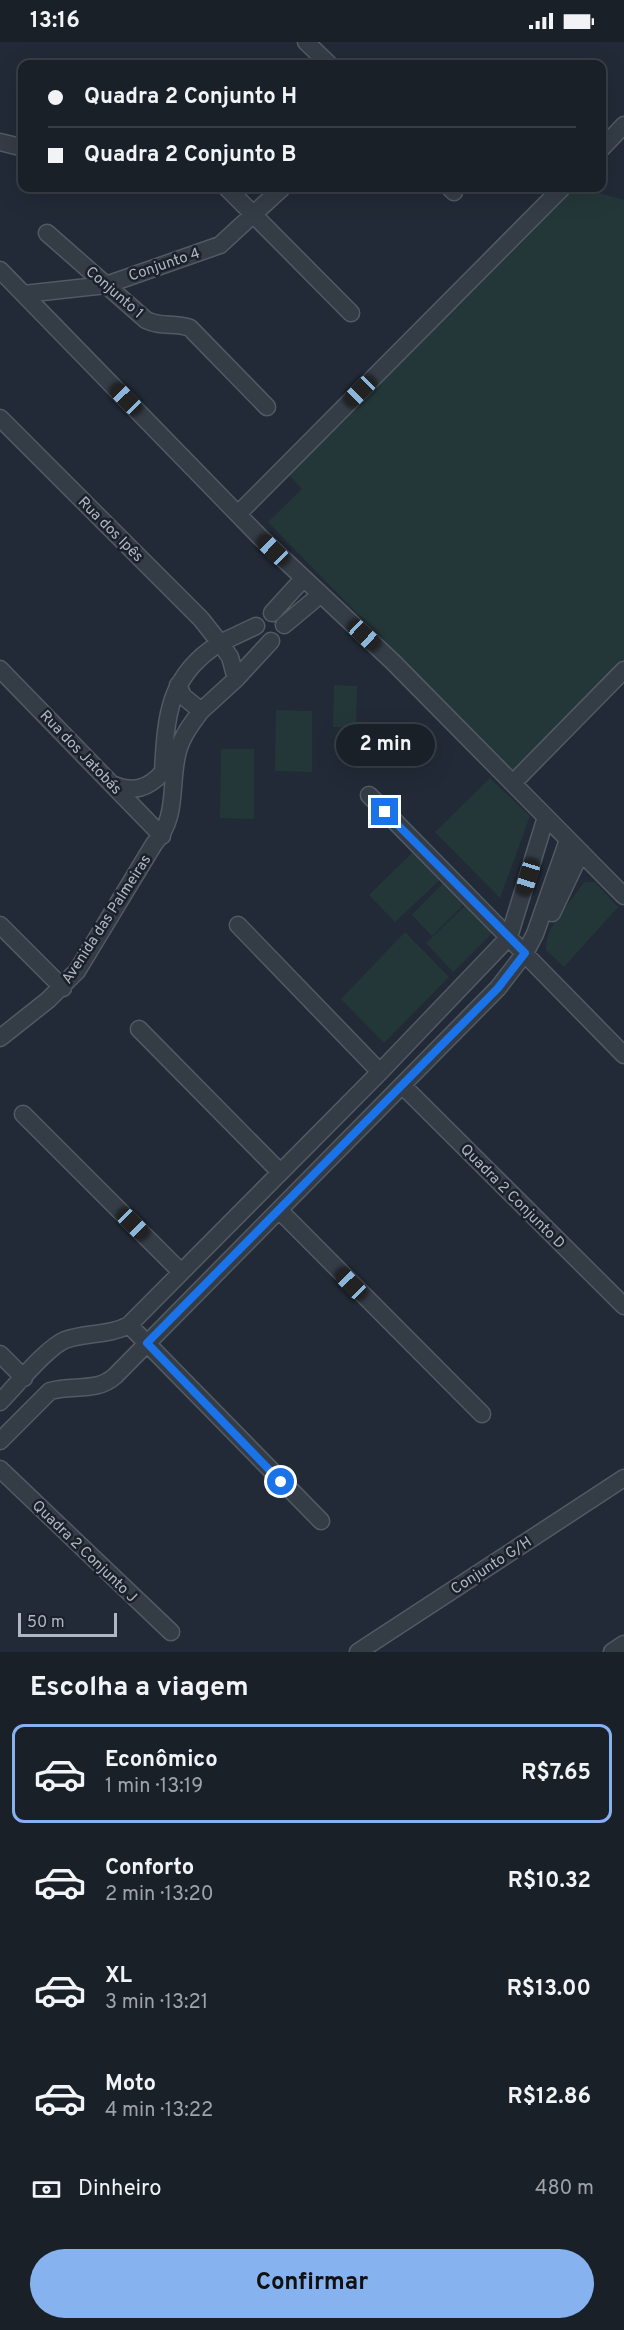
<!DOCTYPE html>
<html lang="pt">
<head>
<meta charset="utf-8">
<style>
  :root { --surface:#192028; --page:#262d34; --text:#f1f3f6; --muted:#9fa3a8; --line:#373e45; --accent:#86b2f0 }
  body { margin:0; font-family:Overpass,sans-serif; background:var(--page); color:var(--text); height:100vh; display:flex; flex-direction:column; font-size:22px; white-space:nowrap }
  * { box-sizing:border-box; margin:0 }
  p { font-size:20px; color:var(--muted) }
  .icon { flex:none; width:33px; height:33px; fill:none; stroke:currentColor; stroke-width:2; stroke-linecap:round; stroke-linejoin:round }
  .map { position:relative; height:1610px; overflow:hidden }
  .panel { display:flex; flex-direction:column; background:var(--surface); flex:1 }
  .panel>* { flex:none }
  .banner { position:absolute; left:18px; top:18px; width:588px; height:132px; border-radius:12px; box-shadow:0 6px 24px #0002,0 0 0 2px var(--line); display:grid; align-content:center; height:132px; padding:0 30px; background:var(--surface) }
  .scale { position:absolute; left:18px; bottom:15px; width:99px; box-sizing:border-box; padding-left:6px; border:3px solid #afb7c3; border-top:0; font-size:16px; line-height:21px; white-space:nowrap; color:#afb7c3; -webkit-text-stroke:4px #1a212b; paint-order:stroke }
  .end { position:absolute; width:27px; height:27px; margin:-14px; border:8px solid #1a73e8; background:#fff; box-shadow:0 0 0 3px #fff }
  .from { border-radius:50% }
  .bubble { position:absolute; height:42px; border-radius:21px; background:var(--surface); box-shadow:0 6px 24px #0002,0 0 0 2px var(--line); font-size:20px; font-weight:700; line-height:42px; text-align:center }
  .car { position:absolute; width:18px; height:36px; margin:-18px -9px; border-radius:8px; box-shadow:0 0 4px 2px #0007; background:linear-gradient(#222 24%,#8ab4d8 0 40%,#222 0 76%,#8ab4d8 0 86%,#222 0) }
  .banner b { display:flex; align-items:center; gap:21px; height:57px; font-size:22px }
  .banner b+b { border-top:2px solid var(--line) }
  .banner i { width:15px; height:15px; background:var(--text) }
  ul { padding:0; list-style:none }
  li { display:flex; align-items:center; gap:18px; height:99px; margin:0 12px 9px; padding:0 18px; border:3px solid transparent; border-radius:12px }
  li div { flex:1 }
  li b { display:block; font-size:22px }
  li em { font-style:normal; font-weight:700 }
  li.on { border-color:var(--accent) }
  li>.icon { width:54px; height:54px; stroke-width:1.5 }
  h2 { padding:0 30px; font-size:27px; line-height:72px }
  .pay { display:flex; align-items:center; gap:15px; height:66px; padding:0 30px; font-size:22px }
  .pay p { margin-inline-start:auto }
  .primary-button { display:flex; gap:12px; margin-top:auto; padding:12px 30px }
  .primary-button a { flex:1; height:69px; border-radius:36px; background:var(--accent); color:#111; font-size:24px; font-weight:700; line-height:69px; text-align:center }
  .status { display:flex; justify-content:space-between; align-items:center; height:42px; padding:0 30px; background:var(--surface); direction:ltr }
  .status svg { height:16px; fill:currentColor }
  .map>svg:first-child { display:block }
</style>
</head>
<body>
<div class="status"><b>13:16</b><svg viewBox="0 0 49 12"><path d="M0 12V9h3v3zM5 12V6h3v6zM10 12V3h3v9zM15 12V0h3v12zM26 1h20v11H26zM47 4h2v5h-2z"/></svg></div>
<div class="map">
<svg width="624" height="1610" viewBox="0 0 624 1610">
  <rect width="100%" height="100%" fill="#212a36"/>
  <!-- green -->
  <path fill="#243738" d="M 573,146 L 582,146 L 624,158 L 624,625 L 517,735 L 268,480 L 302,447 L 287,431 Z
    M 334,643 L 357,644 L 356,686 L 333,685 Z
    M 276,668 L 312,669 L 312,730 L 275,729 Z
    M 221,707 L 254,707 L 254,777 L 220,776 Z
    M 490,736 L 530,774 L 500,856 L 435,790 Z
    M 416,807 L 443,835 L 395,880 L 369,853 Z
    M 447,837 L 467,859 L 432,894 L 412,873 Z
    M 584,840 L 595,840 L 618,865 L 564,925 L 546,908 C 545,884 571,860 584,840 Z
    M 469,860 L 496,887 L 453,930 L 426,901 Z
    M 405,890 L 449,935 L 384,1001 L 341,957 Z"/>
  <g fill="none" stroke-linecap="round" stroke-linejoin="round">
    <!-- minor casing -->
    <g stroke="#525a64" stroke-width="19">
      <path id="minor" d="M 306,0 L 329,22
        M 0,100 L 20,105
        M 602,106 L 624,83
        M 227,146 L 351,271
        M 450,146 L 454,150
        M 47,191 L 146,278 C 162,286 174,280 190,286 L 267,365
        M 0,228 L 261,496 L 393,620 L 624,854
        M 24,252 L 106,243 L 220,203 L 282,146
        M 0,376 L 201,577 L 220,601 L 256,584
        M 238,472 L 562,146
        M 272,571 L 303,537
        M 284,583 L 320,553
        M 0,627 L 162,794
        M 236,637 L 271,599
        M 513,741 L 624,628
        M 112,742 C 133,751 148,747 163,730 C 166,674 168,633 220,601 L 230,615 L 236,637 L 201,669 L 183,654 L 178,643
        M 369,753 L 624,1013
        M 552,871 L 581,810
        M 0,883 L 63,946
        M 238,883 L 380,1030
        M 139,987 L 280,1130
        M 0,996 L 48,958 L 77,929 L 154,802 C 179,775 169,742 178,709 C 182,694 192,681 201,669
        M 402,1043 L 624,1264
        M 23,1072 L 180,1229
        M 279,1168 L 482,1372
        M 129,1283 L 321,1479
        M 0,1312 L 24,1336
        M 0,1360 C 15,1345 47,1305 65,1298 C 86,1290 109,1294 129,1283 L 380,1030 L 509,895 L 546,775
        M 0,1399 L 50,1349 C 73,1342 96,1351 115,1334 L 498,946 L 525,911 L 535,892 L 568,798
        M 0,1427 L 171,1590
        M 358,1610 L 624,1436
        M 612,1610 L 624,1602"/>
    </g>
    <!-- minor -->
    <use href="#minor" stroke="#343c46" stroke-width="16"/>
  </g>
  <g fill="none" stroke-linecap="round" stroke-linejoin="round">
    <!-- route -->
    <path stroke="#1a73e8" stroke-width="8" d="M 281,1440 L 147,1301 L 498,946 L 525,911 L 385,770"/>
  </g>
  <g text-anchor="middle" stroke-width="5" stroke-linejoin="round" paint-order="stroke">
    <!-- street labels -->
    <g font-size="15" fill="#afb7c3" stroke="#1a212b">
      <text transform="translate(164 222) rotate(-19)" y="5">Conjunto 4</text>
      <text transform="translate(115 250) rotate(41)" y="5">Conjunto 1</text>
      <text transform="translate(111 487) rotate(45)" y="5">Rua dos Ipês</text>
      <text transform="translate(81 710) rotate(46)" y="5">Rua dos Jatobás</text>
      <text transform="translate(106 877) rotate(-57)" y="5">Avenida das Palmeiras</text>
      <text transform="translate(513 1154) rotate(45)" y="5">Quadra 2 Conjunto D</text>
      <text transform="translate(85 1509) rotate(44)" y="5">Quadra 2 Conjunto J</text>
      <text transform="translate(491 1523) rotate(-33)" y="5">Conjunto G/H</text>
    </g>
  </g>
</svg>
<div class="scale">50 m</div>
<i class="end from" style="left:281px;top:1440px"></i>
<i class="end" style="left:385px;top:770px"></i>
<div class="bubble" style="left:336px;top:682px;width:99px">2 min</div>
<i class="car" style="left:360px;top:349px;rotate:225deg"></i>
<i class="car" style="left:126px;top:357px;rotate:316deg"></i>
<i class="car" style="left:273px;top:508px;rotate:314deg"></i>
<i class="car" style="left:364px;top:593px;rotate:133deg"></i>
<i class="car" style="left:528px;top:835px;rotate:197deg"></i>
<i class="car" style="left:133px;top:1182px;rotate:135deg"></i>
<i class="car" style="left:351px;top:1242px;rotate:316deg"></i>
<div class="banner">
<b><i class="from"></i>Quadra 2 Conjunto H</b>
<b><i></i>Quadra 2 Conjunto B</b>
</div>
</div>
<section class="panel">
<h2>Escolha a viagem</h2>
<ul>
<li class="on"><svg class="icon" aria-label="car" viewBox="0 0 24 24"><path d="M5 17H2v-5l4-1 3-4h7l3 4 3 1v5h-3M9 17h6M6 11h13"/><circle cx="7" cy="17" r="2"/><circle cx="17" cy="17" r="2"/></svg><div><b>Econômico</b><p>1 min · 13:19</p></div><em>R$7.65</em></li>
<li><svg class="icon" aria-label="car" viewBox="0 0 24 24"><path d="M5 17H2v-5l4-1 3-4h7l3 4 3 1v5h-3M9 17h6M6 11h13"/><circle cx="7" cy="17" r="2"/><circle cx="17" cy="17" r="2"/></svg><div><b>Conforto</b><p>2 min · 13:20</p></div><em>R$10.32</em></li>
<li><svg class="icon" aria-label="car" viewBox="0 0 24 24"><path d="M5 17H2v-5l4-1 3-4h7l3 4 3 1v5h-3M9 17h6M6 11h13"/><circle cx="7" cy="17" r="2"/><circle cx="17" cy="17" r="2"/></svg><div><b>XL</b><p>3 min · 13:21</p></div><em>R$13.00</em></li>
<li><svg class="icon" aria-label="car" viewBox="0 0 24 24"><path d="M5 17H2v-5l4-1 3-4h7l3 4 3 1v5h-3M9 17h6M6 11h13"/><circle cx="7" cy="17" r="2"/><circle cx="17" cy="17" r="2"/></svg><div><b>Moto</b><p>4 min · 13:22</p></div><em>R$12.86</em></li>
</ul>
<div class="pay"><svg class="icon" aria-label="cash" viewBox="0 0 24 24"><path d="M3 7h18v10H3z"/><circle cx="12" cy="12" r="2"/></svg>Dinheiro<p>480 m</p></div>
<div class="primary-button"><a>Confirmar</a></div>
</section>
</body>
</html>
